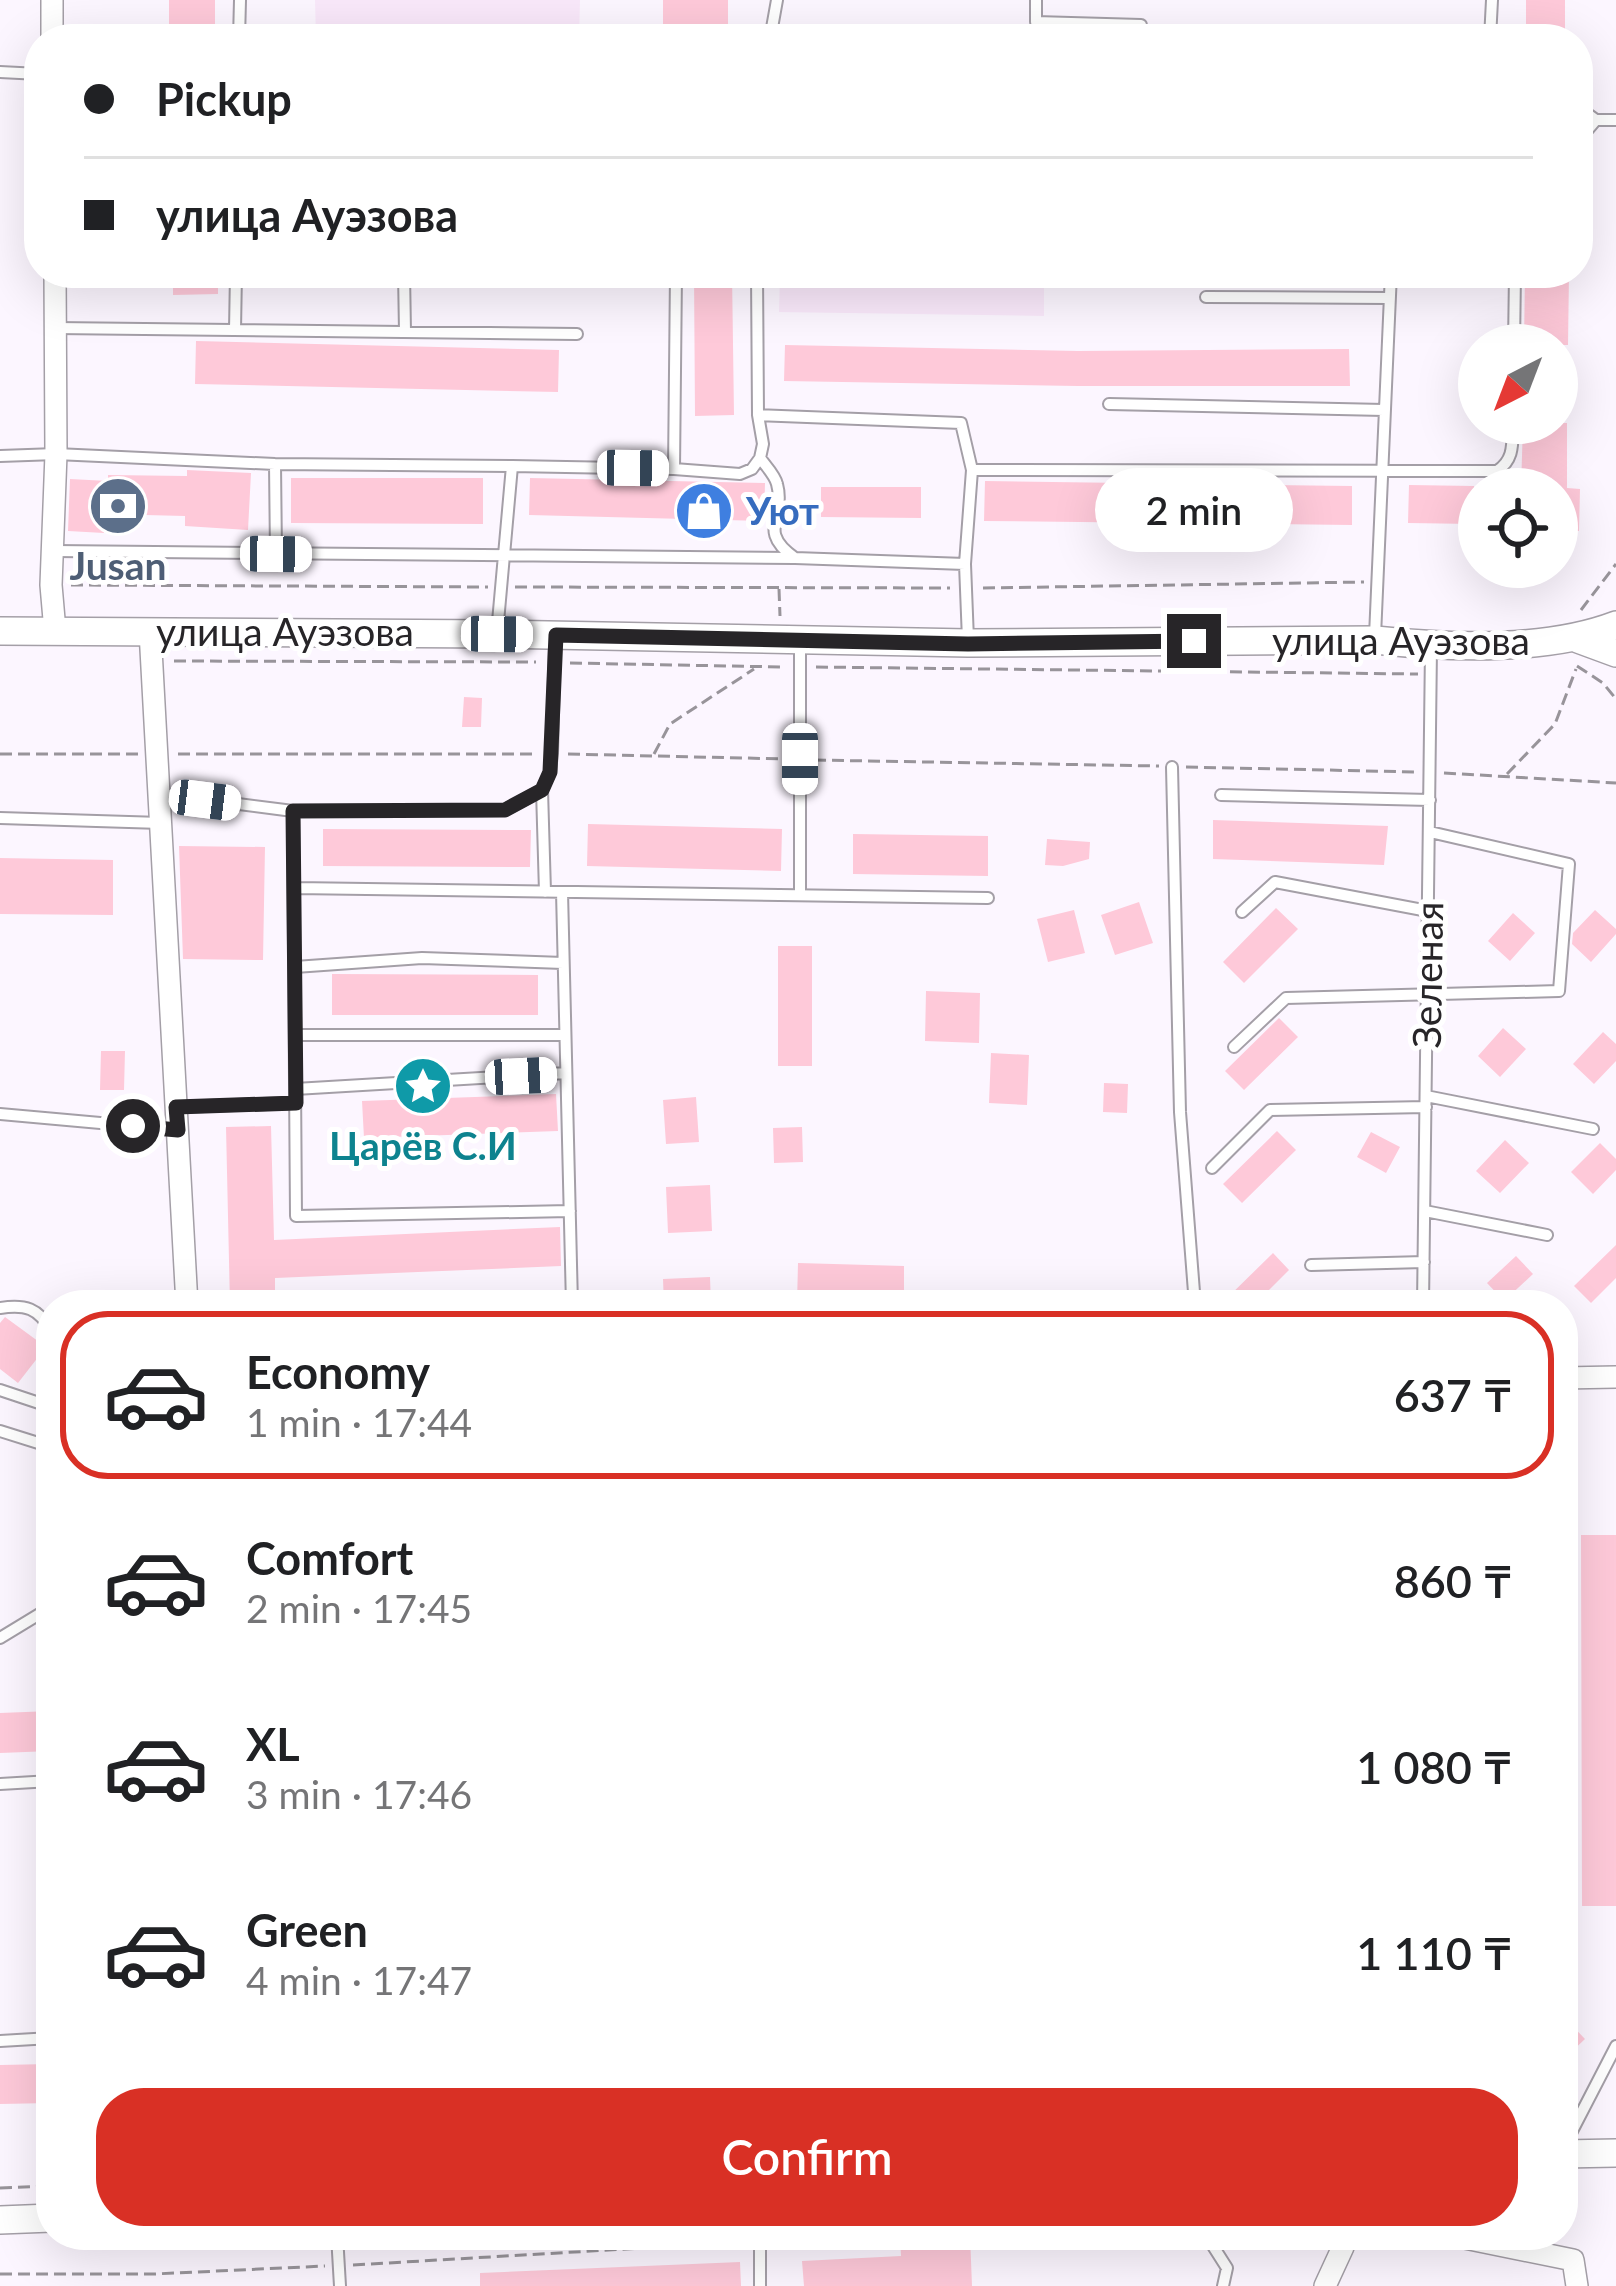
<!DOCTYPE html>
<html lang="en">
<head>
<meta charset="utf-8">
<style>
  :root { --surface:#fff; --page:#f6f6f6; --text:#202124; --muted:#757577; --line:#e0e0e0; --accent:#d93025 }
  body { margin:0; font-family:Lato,sans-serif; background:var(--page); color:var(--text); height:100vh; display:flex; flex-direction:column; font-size:45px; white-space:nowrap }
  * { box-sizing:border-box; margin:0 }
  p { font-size:39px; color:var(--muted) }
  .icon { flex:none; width:66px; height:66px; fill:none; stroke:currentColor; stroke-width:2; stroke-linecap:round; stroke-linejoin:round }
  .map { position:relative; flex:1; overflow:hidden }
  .drawer { position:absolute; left:36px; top:1290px; width:1542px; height:960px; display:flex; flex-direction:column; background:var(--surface); border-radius:48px; box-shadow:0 12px 48px #0002 }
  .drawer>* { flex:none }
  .guide { position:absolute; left:24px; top:24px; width:1569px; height:264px; border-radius:48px; box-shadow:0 12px 48px #0002; display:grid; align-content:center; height:264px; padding:0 60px; background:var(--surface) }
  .needle { width:78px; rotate:222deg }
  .fabs { position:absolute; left:1458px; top:324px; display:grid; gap:24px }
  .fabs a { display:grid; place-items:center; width:120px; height:120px; border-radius:50%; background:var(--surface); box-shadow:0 12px 48px #0002; font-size:60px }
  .end { position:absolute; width:54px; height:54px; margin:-27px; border:15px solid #272528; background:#fff; box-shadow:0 0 0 6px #fff }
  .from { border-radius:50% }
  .bubble { position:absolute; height:84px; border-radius:42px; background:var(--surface); box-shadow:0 12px 48px #0002; font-size:39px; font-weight:600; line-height:84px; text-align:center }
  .car { position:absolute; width:36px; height:72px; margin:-36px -18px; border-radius:15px; box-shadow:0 0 9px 3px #0007; background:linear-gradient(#fff 24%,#345 0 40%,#fff 0 76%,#345 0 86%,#fff 0) }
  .guide b { display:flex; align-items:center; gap:42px; height:114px; font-size:45px }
  .guide b+b { border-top:3px solid var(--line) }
  .guide i { width:30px; height:30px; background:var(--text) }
  ul { padding:21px 0 0; list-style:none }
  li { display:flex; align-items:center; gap:36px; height:168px; margin:0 24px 18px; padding:0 36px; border:6px solid transparent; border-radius:48px }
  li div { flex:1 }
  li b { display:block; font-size:45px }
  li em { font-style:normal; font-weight:600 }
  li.active { border-color:var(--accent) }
  li>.icon { width:108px; height:108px; stroke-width:1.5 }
  .cta { display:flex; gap:24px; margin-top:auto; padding:24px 60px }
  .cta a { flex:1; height:138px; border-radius:48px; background:var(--accent); color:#fff; font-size:48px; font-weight:600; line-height:138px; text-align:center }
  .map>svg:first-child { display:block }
</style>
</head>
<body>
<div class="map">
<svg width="1616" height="2286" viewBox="0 0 1616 2286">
  <rect width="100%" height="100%" fill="#fcf6ff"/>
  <!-- education -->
  <path fill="#f9e8fa" d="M 315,0 L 580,0 L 579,39 L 316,39 Z
    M 780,273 L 1044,273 L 1044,316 L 779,312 Z"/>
  <!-- building -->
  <path fill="#fec9d9" d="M 169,0 L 215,0 L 215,39 L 169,39 Z
    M 663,0 L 728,0 L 728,28 L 663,28 Z
    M 1526,0 L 1565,0 L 1565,39 L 1526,39 Z
    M 173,273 L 218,273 L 218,294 L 173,295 Z
    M 694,273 L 732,273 L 734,415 L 695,416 Z
    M 1525,273 L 1569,273 L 1568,345 L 1524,345 Z
    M 196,341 L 559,350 L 558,392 L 195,384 Z
    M 785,345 L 1078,351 L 1349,349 L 1350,386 L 1078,386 L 784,381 Z
    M 1523,423 L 1567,423 L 1567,488 L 1580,489 L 1579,531 L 1557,531 L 1557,489 L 1521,489 Z
    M 187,470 L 251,473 L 248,530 L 185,526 L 185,516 L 105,514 L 104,533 L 68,531 L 70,479 L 108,481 L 108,475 L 187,476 Z
    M 291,478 L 483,478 L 483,524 L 291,523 Z
    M 530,478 L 765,483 L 764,521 L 529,515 Z
    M 985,481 L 1352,486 L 1352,525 L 984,521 Z
    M 1409,485 L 1474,486 L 1474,524 L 1408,523 Z
    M 821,487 L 921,487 L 921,518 L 821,517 Z
    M 464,697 L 482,698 L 481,727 L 462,727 Z
    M 1213,820 L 1388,826 L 1384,865 L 1213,859 Z
    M 588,824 L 782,829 L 781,871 L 587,866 Z
    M 323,829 L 531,830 L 530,867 L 323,866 Z
    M 853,834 L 988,836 L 988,876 L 853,874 Z
    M 1047,839 L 1090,842 L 1089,859 L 1063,866 L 1045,865 Z
    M 179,846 L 265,847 L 263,960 L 183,959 Z
    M 0,858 L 113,860 L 113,915 L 0,914 Z
    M 1139,902 L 1153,943 L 1115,955 L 1101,915 Z
    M 1276,908 L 1298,929 L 1244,983 L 1223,962 Z
    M 1074,910 L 1085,953 L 1048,962 L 1037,919 Z
    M 1595,910 L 1616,929 L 1616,934 L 1591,962 L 1572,944 L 1573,933 Z
    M 1513,913 L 1535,933 L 1510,961 L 1488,941 Z
    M 778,946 L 812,946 L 812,1066 L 778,1066 Z
    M 332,974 L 538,975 L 538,1015 L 332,1015 Z
    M 926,991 L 980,993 L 979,1043 L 925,1041 Z
    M 1279,1018 L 1298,1037 L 1244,1090 L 1225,1071 Z
    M 1503,1028 L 1526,1049 L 1500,1077 L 1478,1056 Z
    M 1603,1032 L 1616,1044 L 1616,1061 L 1594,1084 L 1573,1064 Z
    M 101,1051 L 125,1051 L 124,1090 L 100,1090 Z
    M 991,1053 L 1029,1055 L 1027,1105 L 989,1103 Z
    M 1104,1083 L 1128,1084 L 1127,1113 L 1103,1112 Z
    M 556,1094 L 558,1131 L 364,1138 L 362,1101 Z
    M 696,1097 L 699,1142 L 666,1144 L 663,1100 Z
    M 271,1126 L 274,1240 L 560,1227 L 561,1266 L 275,1278 L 275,1305 L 230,1305 L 226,1127 Z
    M 802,1127 L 803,1162 L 774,1163 L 773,1128 Z
    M 1277,1131 L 1296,1150 L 1242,1203 L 1223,1184 Z
    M 1371,1132 L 1400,1147 L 1386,1173 L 1357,1157 Z
    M 1505,1140 L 1529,1163 L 1500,1193 L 1476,1171 Z
    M 1600,1143 L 1616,1159 L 1616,1170 L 1593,1194 L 1571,1172 Z
    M 710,1185 L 712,1231 L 668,1233 L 666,1187 Z
    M 1616,1245 L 1616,1278 L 1591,1303 L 1574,1286 Z
    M 1273,1253 L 1289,1270 L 1254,1305 L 1220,1305 Z
    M 1516,1256 L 1533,1274 L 1504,1301 L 1487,1283 Z
    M 798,1263 L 904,1266 L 904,1305 L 797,1304 Z
    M 710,1277 L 711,1305 L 664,1305 L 663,1279 Z
    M 5,1317 L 46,1347 L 18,1383 L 0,1369 L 0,1323 Z
    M 1581,1535 L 1616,1535 L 1616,1906 L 1582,1906 Z
    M 51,1711 L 51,1751 L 0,1753 L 0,1713 Z
    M 1563,2016 L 1585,2039 L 1563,2060 Z
    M 51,2064 L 51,2103 L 0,2104 L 0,2065 Z
    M 970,2235 L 972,2286 L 804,2286 L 802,2261 L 901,2256 L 900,2238 Z
    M 740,2262 L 741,2286 L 480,2286 L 480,2273 Z"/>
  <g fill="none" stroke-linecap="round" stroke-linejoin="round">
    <!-- service casing -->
    <g stroke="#a49fa7" stroke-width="14">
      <path id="service" d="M 1036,0 L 1036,22 L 1141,25 L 1141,39
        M 239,39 L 240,0
        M 770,39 L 777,0
        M 1490,39 L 1492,0
        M 0,72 L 39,74
        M 1578,107 L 1596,120
        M 1578,141 L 1596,120 L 1616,120
        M 404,273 L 405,332
        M 1206,297 L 1389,298
        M 55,328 L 577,334
        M 235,330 L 236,273
        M 1514,345 L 1515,273
        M 1109,404 L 1384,410
        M 758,415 L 961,423 L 972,470 L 965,564 L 968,640
        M 0,456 L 56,454 L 275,464 L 512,466
        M 760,458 C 765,465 775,475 777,484 C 786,517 756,531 795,558 L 965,564
        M 275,464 L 276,554
        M 674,469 L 676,273
        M 972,470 L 1497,471 C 1515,459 1512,443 1513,423
        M 54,551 L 795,558
        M 497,633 L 512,466 L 674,469 L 740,474 L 752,469 L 760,458 L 763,444 L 758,415 L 757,273
        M 1375,636 L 1391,273
        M 800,644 L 800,895
        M 1172,767 L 1180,1112 L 1195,1305
        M 542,790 L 545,892
        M 161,794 L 293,811 L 296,1216 L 570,1211
        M 1221,795 L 1430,800
        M 293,811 L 505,810 L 542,790 L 550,772 L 552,753 L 555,638
        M 0,818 L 161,823
        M 295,888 L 988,898
        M 562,892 L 572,1305
        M 1242,912 L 1275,882 L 1428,911
        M 295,967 L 422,958 L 563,963
        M 295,1035 L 565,1035
        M 1234,1047 L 1286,998 L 1559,991 L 1569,864 L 1430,832
        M 295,1089 L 566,1073
        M 1426,1096 L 1593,1129
        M 176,1107 L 295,1103
        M 0,1114 L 178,1130
        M 1212,1168 L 1270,1110 L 1426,1107
        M 1425,1211 L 1547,1235
        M 1311,1265 L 1424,1262
        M 1423,1305 L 1431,648
        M 0,1308 C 25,1304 39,1308 51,1331
        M 0,1390 L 51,1407
        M 0,1431 L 51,1447
        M 0,1638 L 51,1607
        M 0,1784 L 51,1781
        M 0,2041 L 51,2038
        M 1563,2137 L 1569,2137 L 1616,2046
        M 337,2235 L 340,2286
        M 760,2235 L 760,2286
        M 1206,2235 L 1227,2268 L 1223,2286"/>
    </g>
    <!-- minor casing -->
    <g stroke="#a49fa7" stroke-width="24">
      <path id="minor" d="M 52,0 L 52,39
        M 55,631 L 51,585 L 56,454 L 55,273
        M 150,631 L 187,1305
        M 1563,1378 L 1616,1377
        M 1450,2235 L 1573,2260 L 1577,2286
        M 1325,2286 L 1343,2247 L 1344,2235"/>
    </g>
    <!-- tertiary casing -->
    <g stroke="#a49fa7" stroke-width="30">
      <path id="tertiary" d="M 0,631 L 497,634 L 968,643 L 1375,640 C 1450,648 1545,652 1616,625
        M 1578,639 L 1616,653
        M 1563,2154 L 1616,2153
        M 0,2220 L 51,2218"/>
    </g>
    <!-- path -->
    <path stroke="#98949a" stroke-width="3" stroke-dasharray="12 6" stroke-linecap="butt" d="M 71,585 L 488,587
      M 515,587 L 950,588
      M 983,588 L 1364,582
      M 779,589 L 780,616
      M 1581,610 L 1616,564
      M 174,661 L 536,662
      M 570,663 L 782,667
      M 1577,666 L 1603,683 L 1616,699
      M 816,667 L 1418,674
      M 0,754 L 139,754
      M 178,754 L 535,754
      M 568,754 L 787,759
      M 654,754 L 670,724 L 754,669
      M 814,760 L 1159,766
      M 1186,767 L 1417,772
      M 1444,773 L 1616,783
      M 1507,774 L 1555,724 L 1576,669
      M 0,2188 L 51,2186
      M 778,2241 L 872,2235
      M 353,2265 L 745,2242
      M 0,2274 L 154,2274 L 325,2266"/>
    <!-- service -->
    <use href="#service" stroke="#fff" stroke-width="10"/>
    <!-- minor -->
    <use href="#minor" stroke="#fff" stroke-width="21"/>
    <!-- tertiary -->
    <use href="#tertiary" stroke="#fff" stroke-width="27"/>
  </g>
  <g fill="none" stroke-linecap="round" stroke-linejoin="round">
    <!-- route -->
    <path stroke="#272528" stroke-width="15" d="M 133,1126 L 178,1130 L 176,1107 L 296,1103 L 293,811 L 505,810 L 542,790 L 550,772 L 556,635 L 968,644 L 1194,641"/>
  </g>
  <!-- icons -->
  <defs>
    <g id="bank-disc" transform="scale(3)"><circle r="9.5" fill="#5c6f8a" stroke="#fff"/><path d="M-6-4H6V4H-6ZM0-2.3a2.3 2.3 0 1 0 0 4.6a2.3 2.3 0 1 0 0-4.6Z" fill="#fff"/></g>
    <g id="shop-disc" transform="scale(3)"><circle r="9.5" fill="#3f7fe0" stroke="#fff"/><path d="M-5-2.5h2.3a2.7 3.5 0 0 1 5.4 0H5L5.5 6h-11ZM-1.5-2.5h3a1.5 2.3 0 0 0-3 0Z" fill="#fff"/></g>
    <g id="sight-disc" transform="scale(3)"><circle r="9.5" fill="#0f9aa8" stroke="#fff"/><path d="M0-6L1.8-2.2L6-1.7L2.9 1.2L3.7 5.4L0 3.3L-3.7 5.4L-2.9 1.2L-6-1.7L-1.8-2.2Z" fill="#fff"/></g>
  </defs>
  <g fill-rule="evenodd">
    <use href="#bank-disc" x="118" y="506"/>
    <use href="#shop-disc" x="704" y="511"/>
    <use href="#sight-disc" x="423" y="1086"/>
  </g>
  <g text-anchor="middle" stroke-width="10" stroke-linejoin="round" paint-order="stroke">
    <!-- shop labels -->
    <g font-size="39" font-weight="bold" fill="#366cbe" stroke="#fff" text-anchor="start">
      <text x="746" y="525">Уют</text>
    </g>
    <!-- service labels -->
    <g font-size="39" font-weight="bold" fill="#4e5e75" stroke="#fff">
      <text x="118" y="580">Jusan</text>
    </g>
    <!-- street labels -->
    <g font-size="39" fill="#272528" stroke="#fff">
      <text x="285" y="646">улица Ауэзова</text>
      <text x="1401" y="655">улица Ауэзова</text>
      <text transform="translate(1428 975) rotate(-89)" y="14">Зеленая</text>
    </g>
    <!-- culture labels -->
    <g font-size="39" font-weight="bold" fill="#0d838f" stroke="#fff">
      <text x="423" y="1160">Царёв С.И</text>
    </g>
  </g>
</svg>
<div class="fabs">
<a><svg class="needle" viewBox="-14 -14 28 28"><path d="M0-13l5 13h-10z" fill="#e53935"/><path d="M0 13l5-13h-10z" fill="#757577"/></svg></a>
<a><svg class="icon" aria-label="locate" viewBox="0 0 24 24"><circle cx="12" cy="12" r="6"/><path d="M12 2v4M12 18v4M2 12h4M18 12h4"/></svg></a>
</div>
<i class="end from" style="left:133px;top:1126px"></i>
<i class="end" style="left:1194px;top:641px"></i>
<div class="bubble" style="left:1095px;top:468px;width:198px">2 min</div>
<i class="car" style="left:633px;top:468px;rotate:91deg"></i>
<i class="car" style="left:276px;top:554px;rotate:91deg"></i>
<i class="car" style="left:497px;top:634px;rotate:91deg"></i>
<i class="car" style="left:800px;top:759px;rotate:180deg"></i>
<i class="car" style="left:205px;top:800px;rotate:97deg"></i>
<i class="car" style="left:521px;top:1076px;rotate:87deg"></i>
<div class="guide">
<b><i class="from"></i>Pickup</b>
<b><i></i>улица Ауэзова</b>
</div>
<section class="drawer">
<ul>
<li class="active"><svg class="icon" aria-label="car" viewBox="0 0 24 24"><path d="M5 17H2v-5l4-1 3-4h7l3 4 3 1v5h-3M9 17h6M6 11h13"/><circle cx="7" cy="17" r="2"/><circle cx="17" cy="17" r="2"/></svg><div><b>Economy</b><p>1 min · 17:44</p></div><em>637 ₸</em></li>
<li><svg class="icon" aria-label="car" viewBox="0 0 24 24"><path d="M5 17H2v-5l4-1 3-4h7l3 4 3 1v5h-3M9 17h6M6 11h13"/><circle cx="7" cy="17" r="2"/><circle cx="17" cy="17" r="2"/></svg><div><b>Comfort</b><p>2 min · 17:45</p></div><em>860 ₸</em></li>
<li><svg class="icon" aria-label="car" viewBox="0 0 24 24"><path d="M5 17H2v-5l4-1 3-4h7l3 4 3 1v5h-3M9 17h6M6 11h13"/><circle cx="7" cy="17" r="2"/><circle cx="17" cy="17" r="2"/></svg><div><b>XL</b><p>3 min · 17:46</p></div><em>1 080 ₸</em></li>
<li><svg class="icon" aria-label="car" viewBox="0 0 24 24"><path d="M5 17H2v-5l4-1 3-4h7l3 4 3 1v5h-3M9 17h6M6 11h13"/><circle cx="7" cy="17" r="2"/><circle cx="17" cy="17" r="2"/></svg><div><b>Green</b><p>4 min · 17:47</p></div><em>1 110 ₸</em></li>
</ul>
<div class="cta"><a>Confirm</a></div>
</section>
</div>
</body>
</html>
